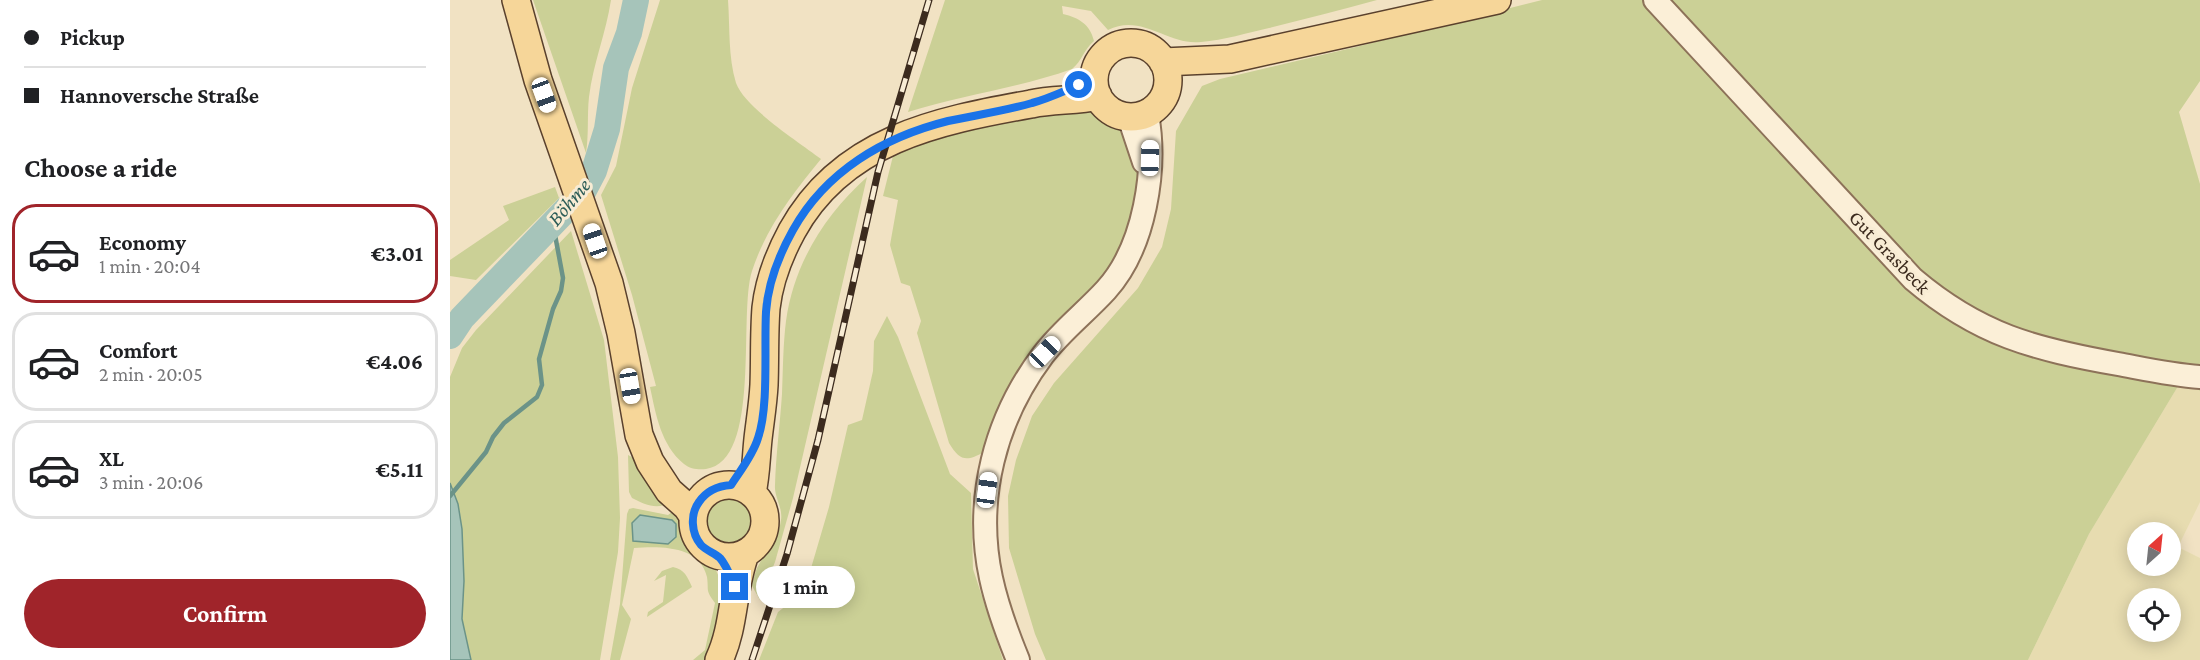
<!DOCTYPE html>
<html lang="en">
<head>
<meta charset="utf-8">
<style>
  :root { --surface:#fff; --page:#f2f2f2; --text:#202124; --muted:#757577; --line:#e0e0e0; --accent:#a0242a }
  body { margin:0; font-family:"Crimson Pro",serif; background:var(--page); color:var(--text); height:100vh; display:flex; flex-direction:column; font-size:22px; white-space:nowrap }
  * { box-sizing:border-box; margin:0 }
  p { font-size:20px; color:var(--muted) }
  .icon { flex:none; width:33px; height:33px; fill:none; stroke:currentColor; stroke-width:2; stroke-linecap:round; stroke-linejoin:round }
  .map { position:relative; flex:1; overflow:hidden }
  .sheet { display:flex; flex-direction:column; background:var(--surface); width:450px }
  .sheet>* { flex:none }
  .hud { display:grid; align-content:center; height:132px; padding:0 24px; background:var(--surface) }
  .needle { width:39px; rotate:27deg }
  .controls { position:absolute; left:1677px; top:522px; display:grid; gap:12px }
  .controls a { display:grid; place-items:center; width:54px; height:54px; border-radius:50%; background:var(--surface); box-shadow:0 3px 15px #0003; font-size:30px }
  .end { position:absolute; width:27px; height:27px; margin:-14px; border:8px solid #1a73e8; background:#fff; box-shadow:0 0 0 3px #fff }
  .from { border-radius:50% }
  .bubble { position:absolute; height:42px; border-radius:21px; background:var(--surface); box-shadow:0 3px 15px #0003; font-size:20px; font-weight:700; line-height:42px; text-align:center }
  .car { position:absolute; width:18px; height:36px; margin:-18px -9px; border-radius:8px; box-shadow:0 0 4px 2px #0007; background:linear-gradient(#fff 24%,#345 0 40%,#fff 0 76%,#345 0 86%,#fff 0) }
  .hud b { display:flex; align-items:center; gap:21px; height:57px; font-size:22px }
  .hud b+b { border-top:2px solid var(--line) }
  .hud i { width:15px; height:15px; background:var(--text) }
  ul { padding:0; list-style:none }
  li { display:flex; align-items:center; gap:18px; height:99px; margin:0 12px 9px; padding:0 12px; border:3px solid var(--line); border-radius:24px }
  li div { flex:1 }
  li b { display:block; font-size:22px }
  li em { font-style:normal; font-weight:700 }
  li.selected { border-color:var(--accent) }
  li>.icon { width:54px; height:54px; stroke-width:1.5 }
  h2 { padding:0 24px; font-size:27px; line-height:72px }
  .primary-button { display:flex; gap:12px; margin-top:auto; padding:12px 24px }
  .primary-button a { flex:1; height:69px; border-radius:36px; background:var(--accent); color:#fff; font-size:24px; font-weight:700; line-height:69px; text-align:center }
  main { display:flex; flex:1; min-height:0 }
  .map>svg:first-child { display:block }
</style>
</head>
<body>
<main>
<section class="sheet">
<div class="hud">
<b><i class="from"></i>Pickup</b>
<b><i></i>Hannoversche Straße</b>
</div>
<h2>Choose a ride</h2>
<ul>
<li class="selected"><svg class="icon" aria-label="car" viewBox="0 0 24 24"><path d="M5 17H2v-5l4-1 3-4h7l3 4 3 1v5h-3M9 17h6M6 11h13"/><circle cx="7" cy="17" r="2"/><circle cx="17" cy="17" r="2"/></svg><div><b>Economy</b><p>1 min · 20:04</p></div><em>€3.01</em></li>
<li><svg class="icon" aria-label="car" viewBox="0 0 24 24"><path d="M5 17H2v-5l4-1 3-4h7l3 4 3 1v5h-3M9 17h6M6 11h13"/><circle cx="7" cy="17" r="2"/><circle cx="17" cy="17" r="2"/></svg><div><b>Comfort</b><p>2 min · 20:05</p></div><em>€4.06</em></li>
<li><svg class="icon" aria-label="car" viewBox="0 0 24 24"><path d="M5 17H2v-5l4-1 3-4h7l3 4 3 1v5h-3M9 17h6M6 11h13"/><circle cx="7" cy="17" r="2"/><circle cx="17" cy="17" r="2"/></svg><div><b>XL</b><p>3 min · 20:06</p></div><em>€5.11</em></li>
</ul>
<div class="primary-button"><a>Confirm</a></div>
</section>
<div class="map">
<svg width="1750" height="660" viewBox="0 0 1750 660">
  <rect width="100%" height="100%" fill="#f1e2c3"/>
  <!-- farmland -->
  <path fill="#e7dcb0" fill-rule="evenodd" d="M 1733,378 L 1750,391 L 1750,502 L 1728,547 L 1750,558 L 1750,660 L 1578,660 L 1639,534 ZM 1688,532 L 1720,532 L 1720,566 L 1688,566 ZM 1688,598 L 1720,598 L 1720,632 L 1688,632 Z"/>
  <!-- green -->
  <path fill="#cbd096" d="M 83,0 L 161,0 C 156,33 143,64 139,97 C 137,115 139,134 136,153 Z
    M 210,0 L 278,0 C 280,27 278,57 286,83 C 295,108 349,142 371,159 C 343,193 316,228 302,271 C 288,314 312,461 256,469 C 249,470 240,469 234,464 C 211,445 206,415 200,387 L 206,386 L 182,295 L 151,195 L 166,166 L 182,88 Z
    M 495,0 L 927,0 C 891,10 855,19 819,28 C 797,33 774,40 751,42 C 718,46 692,13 658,30 L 641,11 L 612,6 L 613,14 C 629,18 640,24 644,41 C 634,49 632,61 622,69 C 569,88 512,95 458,112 Z
    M 1092,0 L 1750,0 L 1750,81 L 1729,112 L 1750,184 L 1750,391 L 1733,378 L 1639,534 L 1578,660 L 596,660 L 585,634 L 559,548 L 558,496 L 566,460 L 582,416 L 604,383 L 688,288 L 712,247 L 721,209 L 726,131 L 752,86 L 770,79 L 906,47 Z
    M 622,105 C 634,109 646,112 657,119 C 705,151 687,213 667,257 L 534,452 C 516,462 510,461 499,443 L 467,333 L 471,321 L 460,286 L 451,283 L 440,245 L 448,200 L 433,196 L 445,148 Z
    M 417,177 L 343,498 L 325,562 L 310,600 L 302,586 C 303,580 305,573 307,568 C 315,552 329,539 331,520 C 333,507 324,497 325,485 C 326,454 330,424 332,394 C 333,370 333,345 336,321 C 344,263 375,215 417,177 Z
    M 105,187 L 109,198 L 26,280 L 0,276 L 0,260 L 59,220 L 53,206 Z
    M 121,231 L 154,340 L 168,457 L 170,518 L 168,552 L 150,660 L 21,660 L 12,619 L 14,581 L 8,504 L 0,483 L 0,377 L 12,348 L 26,330 Z
    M 437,316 L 448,337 L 500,474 L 521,493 L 523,569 L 553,660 L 309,660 L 328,612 L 354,592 L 379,507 L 398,425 L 412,420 L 423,371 L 424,341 Z
    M 178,455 L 189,461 L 221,501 C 209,511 195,505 182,498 L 179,492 Z
    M249 521a29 29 0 1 1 58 0a29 29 0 1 1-58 0Z
    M 183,508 L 218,515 L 226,509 L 235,525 L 239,542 L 265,568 L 273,586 L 275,600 L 258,660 L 243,660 L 255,650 L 265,603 C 255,589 259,592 257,577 C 250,545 209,546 184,548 L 172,605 L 181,619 L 170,660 L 160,660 L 170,604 L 177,514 L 179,509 Z
    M 223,567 C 235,570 237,576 242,587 L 197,617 L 198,612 L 213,602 L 216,575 L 204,581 L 212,571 Z"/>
  <!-- water -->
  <path fill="#a6c4ba" stroke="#6b9388" stroke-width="1.5" d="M 0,483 L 8,504 L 12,529 L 14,581 L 12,619 L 21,660 L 0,660 Z
    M 190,515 L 222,520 L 226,524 L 226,537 L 218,544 L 183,541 L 182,523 Z"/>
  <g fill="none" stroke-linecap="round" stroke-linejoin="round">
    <!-- stream -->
    <path stroke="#6b9388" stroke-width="4.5" d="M 0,496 L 36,452 L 43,437 L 54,423 L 87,397 L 92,385 L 89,359 L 103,309 L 111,291 L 113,278 L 103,224"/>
    <!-- river -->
    <path stroke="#a6c4ba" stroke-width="26" d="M 0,336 L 12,318 L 133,192 L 144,171 L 157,129 L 166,68 L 179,33 L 186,0"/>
    <!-- minor casing -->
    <g stroke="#8d7259" stroke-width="26">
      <path id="minor" d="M 1205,0 L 1463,279 C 1529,335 1584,349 1668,364 C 1695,369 1722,375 1750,377
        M 679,117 L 694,162
        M 568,660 C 557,633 547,606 541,578 C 524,499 545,419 593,355 C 611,331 636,312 656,290 C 695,247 707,169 697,114"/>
    </g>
    <!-- major casing -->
    <g stroke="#5a412d" stroke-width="30">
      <path id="major" d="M 66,0 L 88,80 L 159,283 L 171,333 L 189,435 L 200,462 L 219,491 L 237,507 L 243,516
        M644 80a37 37 0 1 1 74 0a37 37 0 1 1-74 0Z
        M 713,62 L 780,59 L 1047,0
        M243 521a36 36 0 1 1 72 0a36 36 0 1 1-72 0Z
        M 302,493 C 306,475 306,458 308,439 C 310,421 313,404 314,385 C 315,360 314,334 316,308 C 319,281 329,255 342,231 C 392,140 486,121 581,104 C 603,99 626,101 648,96
        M 269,660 C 285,626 282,589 295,554"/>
    </g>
    <!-- minor -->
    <use href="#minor" stroke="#fbefd7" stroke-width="22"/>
    <!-- major -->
    <use href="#major" stroke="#f6d699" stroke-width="27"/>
    <!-- rail casing -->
    <g stroke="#3c2b1e" stroke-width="7">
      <path id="rail" d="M 302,660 L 337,554 L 368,440 L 428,172 L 479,0"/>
    </g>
    <!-- rail -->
    <use href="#rail" stroke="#f8ecd4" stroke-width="4.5" stroke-dasharray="14" stroke-linecap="butt"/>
  </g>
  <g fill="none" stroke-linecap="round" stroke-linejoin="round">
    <!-- route -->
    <path stroke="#1a73e8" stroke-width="8" d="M 285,587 C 281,578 277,566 270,558 C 265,553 257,551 251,545 C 241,533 240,514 249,502 C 257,490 268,486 281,485 C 290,471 303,455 308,438 C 319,407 314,347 316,312 C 318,283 329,255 343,230 C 376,171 434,137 498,121 C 526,115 555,111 582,103 C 598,99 614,91 629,85"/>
  </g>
  <g text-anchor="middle" stroke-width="6" stroke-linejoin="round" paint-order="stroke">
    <!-- street labels -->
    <g font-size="20" fill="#3c2b1e" stroke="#f8ecd4">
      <text transform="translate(1440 252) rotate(46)" y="7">Gut Grasbeck</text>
    </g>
    <!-- water labels -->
    <g font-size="21" font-style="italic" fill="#2c5d58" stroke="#f8ecd4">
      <text transform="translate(119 202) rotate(-50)" y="7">Böhme</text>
    </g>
  </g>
</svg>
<div class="controls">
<a><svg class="needle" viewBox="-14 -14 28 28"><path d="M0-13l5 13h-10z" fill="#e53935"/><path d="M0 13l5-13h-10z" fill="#757577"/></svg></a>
<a><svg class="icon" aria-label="locate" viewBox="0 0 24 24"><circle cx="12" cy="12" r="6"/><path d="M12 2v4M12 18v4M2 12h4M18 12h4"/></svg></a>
</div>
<i class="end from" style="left:629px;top:85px"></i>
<i class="end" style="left:285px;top:587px"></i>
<div class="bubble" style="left:306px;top:566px;width:99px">1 min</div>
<i class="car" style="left:94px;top:95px;rotate:160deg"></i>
<i class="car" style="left:700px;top:158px;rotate:1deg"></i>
<i class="car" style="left:145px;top:241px;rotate:341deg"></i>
<i class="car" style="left:595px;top:352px;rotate:44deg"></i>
<i class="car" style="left:180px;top:386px;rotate:171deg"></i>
<i class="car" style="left:537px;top:490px;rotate:8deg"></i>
</div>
</main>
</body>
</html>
